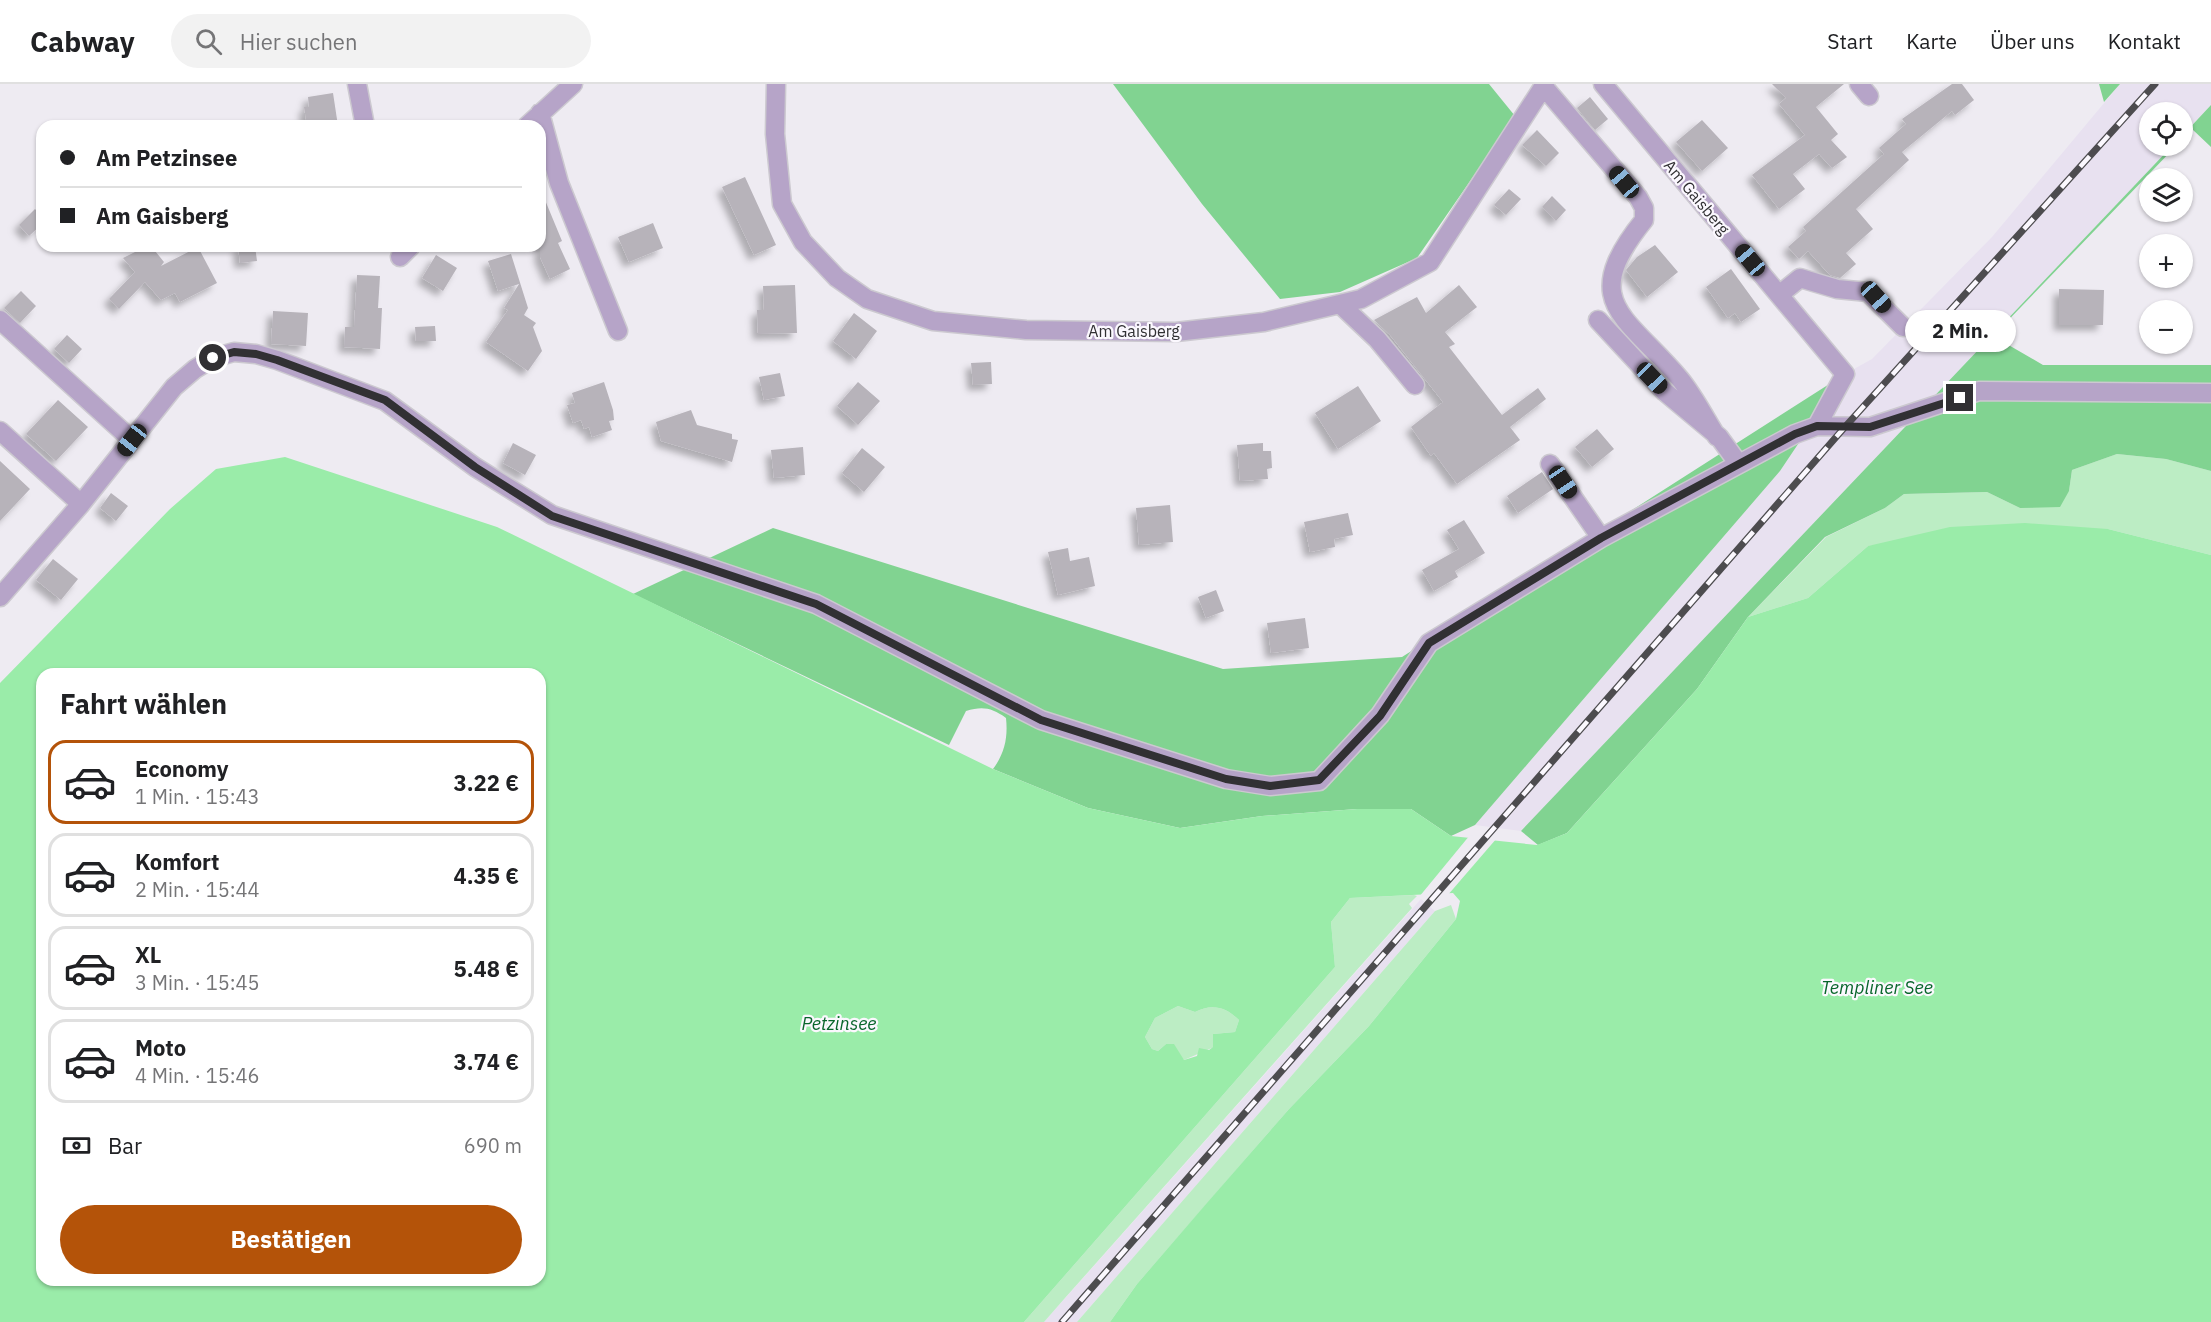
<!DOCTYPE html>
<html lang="de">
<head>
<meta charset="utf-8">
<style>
  :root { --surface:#fff; --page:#f2f2f2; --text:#202124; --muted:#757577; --line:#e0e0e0; --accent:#b45309 }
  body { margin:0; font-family:"IBM Plex Sans",sans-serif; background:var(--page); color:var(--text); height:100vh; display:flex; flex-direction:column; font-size:22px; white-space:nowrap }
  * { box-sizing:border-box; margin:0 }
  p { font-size:20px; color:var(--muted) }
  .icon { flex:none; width:33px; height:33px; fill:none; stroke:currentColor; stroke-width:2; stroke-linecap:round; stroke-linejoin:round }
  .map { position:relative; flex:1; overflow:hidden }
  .panel { position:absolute; left:36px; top:584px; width:510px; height:618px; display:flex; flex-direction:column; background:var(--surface); border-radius:18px; box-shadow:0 2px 4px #0004 }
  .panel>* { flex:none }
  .hud { position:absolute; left:36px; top:36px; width:510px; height:132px; border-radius:18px; box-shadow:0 2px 4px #0004; display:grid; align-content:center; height:132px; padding:0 24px; background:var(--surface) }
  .controls { position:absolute; left:2139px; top:18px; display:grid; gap:12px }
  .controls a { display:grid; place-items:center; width:54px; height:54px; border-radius:50%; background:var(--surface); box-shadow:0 2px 4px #0004; font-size:30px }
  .end { position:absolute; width:27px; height:27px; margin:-14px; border:8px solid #313033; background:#fff; box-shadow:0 0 0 3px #fff }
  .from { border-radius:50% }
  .bubble { position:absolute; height:42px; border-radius:21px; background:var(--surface); box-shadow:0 2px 4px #0004; font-size:20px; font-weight:700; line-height:42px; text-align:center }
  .car { position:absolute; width:18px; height:36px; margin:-18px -9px; border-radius:8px; box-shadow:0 0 4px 2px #0007; background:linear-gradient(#222 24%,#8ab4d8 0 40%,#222 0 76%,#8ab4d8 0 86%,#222 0) }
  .hud b { display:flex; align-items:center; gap:21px; height:57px; font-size:22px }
  .hud b+b { border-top:2px solid var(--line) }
  .hud i { width:15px; height:15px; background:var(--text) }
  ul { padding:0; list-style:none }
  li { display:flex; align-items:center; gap:18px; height:84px; margin:0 12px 9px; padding:0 12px; border:3px solid var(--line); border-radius:18px }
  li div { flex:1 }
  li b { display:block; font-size:22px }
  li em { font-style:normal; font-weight:700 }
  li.on { border-color:var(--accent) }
  li>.icon { width:54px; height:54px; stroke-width:1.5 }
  h2 { padding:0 24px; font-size:27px; line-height:72px }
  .pay { display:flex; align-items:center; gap:15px; height:66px; padding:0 24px; font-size:22px }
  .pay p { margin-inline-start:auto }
  .button { display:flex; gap:12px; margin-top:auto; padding:12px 24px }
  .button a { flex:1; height:69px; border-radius:36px; background:var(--accent); color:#fff; font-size:24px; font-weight:700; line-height:69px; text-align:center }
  header { display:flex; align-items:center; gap:36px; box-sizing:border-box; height:84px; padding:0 30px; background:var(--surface); border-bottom:2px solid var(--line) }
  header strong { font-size:28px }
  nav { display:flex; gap:33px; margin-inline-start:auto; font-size:21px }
  .search { width:420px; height:54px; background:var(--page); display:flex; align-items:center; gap:15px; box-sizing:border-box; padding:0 21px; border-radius:33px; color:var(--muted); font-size:22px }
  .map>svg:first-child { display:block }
</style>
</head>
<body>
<header>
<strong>Cabway</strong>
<div class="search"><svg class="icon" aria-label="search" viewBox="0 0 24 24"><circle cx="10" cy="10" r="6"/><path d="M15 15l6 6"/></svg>Hier suchen</div>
<nav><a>Start</a><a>Karte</a><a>Über uns</a><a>Kontakt</a></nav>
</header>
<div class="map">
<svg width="2211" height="1238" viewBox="0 0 2211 1238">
  <defs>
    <filter id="shadow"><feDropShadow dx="-5.5" dy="5.5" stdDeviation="3" flood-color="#0004"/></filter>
  </defs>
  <rect width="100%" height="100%" fill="#eeebf2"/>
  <!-- built -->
  <path fill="#e8e1f0" d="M 2120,0 L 2211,0 L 2211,21 L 2183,51 L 2182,28 L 2150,28 L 2150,62 L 2172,62 L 1521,747 L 1475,741 L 1780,387 L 1845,290 L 1872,275 L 1992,153 Z
    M 1421,815 L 1435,827 L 1077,1238 L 1044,1238 Z"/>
  <!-- green -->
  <path fill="#bcedc4" d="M 2117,370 L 2166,375 L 2211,387 L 2211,471 L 2108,445 L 1868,462 L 1808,514 L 1748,533 L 1826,453 L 1885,424 L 1904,410 L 1987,408 L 2020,424 L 2069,407 L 2072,386 Z
    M 1414,811 L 1417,812 L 1409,820 L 1412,824 L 1065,1214 L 1044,1238 L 1024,1238 L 1335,883 L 1331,838 L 1350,814 Z
    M 1451,821 L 1456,835 L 1369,942 L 1289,1025 L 1137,1200 L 1110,1238 L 1077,1238 L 1435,827 Z
    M 1178,922 L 1195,928 C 1212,919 1226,923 1239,936 L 1235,948 L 1213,950 L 1214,963 L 1184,976 L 1166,960 L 1158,967 L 1152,965 L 1145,953 L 1155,934 Z"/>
  <!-- forest -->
  <path fill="#81d391" d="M 1113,0 L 1489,0 L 1515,32 L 1417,174 L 1340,208 L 1280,215 L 1202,120 Z
    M 2099,0 L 2120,0 L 2104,18 Z
    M 2211,21 L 2211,63 L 2192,45 L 2183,54 L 2183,51 Z
    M 2172,62 L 2176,62 L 1993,252 L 2043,281 L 2211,281 L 2211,387 L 2166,375 L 2117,370 L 2072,386 L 2069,407 L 2060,423 L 2020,424 L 1987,408 L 1904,410 L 1885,424 L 1825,453 L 1748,533 L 1697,605 L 1567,749 L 1538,761 L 1521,747 Z
    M 1845,290 L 1780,387 L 1475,741 L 1451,752 L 1411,725 L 1357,725 L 1262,732 L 1180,744 L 1088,724 L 993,685 C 1005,669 1008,653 1006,634 C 992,624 983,622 966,627 L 949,661 L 633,510 L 773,444 L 1223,585 L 1402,573 Z"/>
  <!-- water -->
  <path fill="#9aeca9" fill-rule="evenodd" d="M 285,373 L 497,443 L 993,685 L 1088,724 L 1180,744 L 1262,732 L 1357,725 L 1411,725 L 1451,752 L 1537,761 L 1567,749 L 1697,605 L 1748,533 L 1808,514 L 1868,462 L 1950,443 L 2025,439 L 2108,445 L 2211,471 L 2211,1238 L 1110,1238 L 1137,1200 L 1206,1120 L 1289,1025 L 1369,942 L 1456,835 L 1460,817 L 1453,809 L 1350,814 L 1331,838 L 1335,883 L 1024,1238 L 0,1238 L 0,599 L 170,425 L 216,385 ZM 42,590 L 540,590 L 540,1196 L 42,1196 ZM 1178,922 L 1195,928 C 1212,919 1226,923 1239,936 L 1235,948 L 1213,950 L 1213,963 L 1209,966 L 1199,964 L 1197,972 L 1184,976 L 1174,960 L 1166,960 L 1158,967 L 1152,965 L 1145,953 L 1155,934 Z"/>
  <!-- pier -->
  <path fill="#eeebf2" d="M 1470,751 L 1497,754 L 1447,812 L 1419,813 Z"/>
  <!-- building -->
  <path fill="#b7b3ba" filter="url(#shadow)" d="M 1772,0 L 1844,0 L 1816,23 L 1838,50 L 1831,56 L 1847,73 L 1832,84 L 1819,70 L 1793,90 L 1805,105 L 1779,125 L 1752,91 L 1805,51 L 1779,20 L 1786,14 Z
    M 1952,0 L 1962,0 L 1974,16 L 1955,31 L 1952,27 L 1902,68 L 1909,76 L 1856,125 L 1873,145 L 1846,169 L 1856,180 L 1840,194 L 1830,191 L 1808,167 L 1799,175 L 1788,163 L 1806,147 L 1803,143 L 1884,70 L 1879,64 L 1906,40 L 1902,35 Z
    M 333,9 L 338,42 L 307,42 L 304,23 L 309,23 L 308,13 Z
    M 1590,13 L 1608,35 L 1595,46 L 1577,24 Z
    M 1702,36 L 1728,64 L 1702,87 L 1676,58 Z
    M 1537,46 L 1559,69 L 1546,82 L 1522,61 Z
    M 745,93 L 776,161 L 754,171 L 722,103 Z
    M 540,104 L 562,157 L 558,159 L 570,185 L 550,195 L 540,173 Z
    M 1509,105 L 1521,115 L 1506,131 L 1494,121 Z
    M 1552,112 L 1566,126 L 1556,137 L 1542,123 Z
    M 35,125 L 42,133 L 42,140 L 29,152 L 19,141 Z
    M 653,139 L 663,164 L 629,178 L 618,153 Z
    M 1655,161 L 1678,188 L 1647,213 L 1626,186 L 1637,173 Z
    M 147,162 L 151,162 L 164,178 L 161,182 L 198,163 L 217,199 L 180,218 L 175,209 L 161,216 L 145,198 L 119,225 L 109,215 L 135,188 L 123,174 Z
    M 238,162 L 255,162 L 257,177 L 240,179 Z
    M 511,170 L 528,224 L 524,231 L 536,239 L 533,243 L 542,267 L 528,287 L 486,258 L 508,226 L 504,224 L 519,200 L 498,207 L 488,177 Z
    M 436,171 L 457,184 L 443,207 L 422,194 Z
    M 1731,185 L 1760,225 L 1741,238 L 1735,229 L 1728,234 L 1706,203 Z
    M 357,191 L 380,192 L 378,224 L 382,224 L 380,265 L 344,263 L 345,243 L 354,243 Z
    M 795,201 L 797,249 L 758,250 L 757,226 L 764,226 L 763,202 Z
    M 1459,201 L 1477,223 L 1445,248 L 1455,260 L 1449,263 L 1502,331 L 1538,304 L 1546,315 L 1510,343 L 1520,356 L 1457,400 L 1434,369 L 1431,372 L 1411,343 L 1443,318 L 1390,251 L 1374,236 L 1417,213 L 1426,229 Z
    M 2059,205 L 2104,206 L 2103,241 L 2059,241 Z
    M 21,207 L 36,222 L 20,239 L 4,224 Z
    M 273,227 L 308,229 L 306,262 L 271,260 Z
    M 854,229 L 877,247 L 856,275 L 833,257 Z
    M 435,242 L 436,257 L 416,257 L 415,243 Z
    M 67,251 L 82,265 L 69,279 L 54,265 Z
    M 991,278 L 992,300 L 973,301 L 971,279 Z
    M 780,289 L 785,312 L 764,316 L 759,293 Z
    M 604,298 L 613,326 L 614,336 L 609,337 L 612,346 L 592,353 L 589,343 L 584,345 L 581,336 L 573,339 L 567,321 L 575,319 L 572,309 Z
    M 858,298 L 880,317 L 858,341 L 837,322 Z
    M 1358,302 L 1381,337 L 1338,365 L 1315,329 Z
    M 58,316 L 88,343 L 56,377 L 26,350 Z
    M 691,326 L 697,341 L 732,350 L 732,355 L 738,356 L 732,378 L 661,357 L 656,338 Z
    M 1597,345 L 1614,365 L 1592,383 L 1575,363 Z
    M 513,359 L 536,371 L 525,391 L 503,379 Z
    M 1263,359 L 1263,367 L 1271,367 L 1272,384 L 1267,385 L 1268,395 L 1240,397 L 1237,361 Z
    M 803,363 L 805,391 L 774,394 L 771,366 Z
    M 862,364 L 885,383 L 864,408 L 842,389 Z
    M 0,377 L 30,405 L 0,437 Z
    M 1542,388 L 1553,405 L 1518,429 L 1507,412 Z
    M 111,409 L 128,422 L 116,437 L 100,424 Z
    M 1170,421 L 1173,458 L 1139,461 L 1136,424 Z
    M 1348,429 L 1353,451 L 1334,455 L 1335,463 L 1310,468 L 1304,438 Z
    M 1464,436 L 1485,469 L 1455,487 L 1458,493 L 1434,507 L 1422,486 L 1459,465 L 1447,446 Z
    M 1068,464 L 1070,477 L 1089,473 L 1095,502 L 1058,511 L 1048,468 Z
    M 53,475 L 78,495 L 61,516 L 36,496 Z
    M 1216,506 L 1224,527 L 1206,534 L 1198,513 Z
    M 1305,534 L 1309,564 L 1271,569 L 1267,539 Z"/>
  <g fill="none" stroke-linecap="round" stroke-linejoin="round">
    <!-- minor casing -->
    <g stroke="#ccc9d0" stroke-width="21">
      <path id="minor" d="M 357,0 L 365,42
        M 776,0 L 775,50 L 782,120 L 803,158 L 837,194 L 867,215 L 933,237 L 1026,246 L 1176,248 L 1264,238 L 1361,215 L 1430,178 L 1545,0
        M 1603,0 L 1845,290 L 1817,342
        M 1859,0 L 1869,12
        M 1544,3 L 1638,113 L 1644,124 L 1644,136 C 1577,219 1626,231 1680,295 C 1694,312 1705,334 1717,353
        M 540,29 L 559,99 L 618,247
        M 527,42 L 573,0
        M 400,173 L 411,162
        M 1779,211 L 1800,194 L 1837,205 L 1868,208 L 1903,243
        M 1340,220 L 1377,255 L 1415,301
        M 0,236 L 132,356
        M 1598,236 L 1665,308 L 1719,353 L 1738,379
        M 0,347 L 81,420
        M 1550,380 L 1601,454
        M 0,513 L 81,420 L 174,303 L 195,285 L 213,274 L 234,268 L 256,270 L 277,276 L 385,317 L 475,383 L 552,431 L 816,520 L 1041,636 L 1226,695 L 1270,702 L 1319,697 L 1380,631 L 1429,559 L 1601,454 L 1795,350 L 1817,342 L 1870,343 L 1979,307 L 2211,309"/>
    </g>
    <!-- minor -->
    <use href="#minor" stroke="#b6a4c8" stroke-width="18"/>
    <!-- rail casing -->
    <g stroke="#4d4c4f" stroke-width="7">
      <path id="rail" d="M 1062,1238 L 1844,344 L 2155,0"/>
    </g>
    <!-- rail -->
    <use href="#rail" stroke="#fbf8fe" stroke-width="4.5" stroke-dasharray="14" stroke-linecap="butt"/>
  </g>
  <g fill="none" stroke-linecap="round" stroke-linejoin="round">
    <!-- route -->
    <path stroke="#313033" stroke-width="8" d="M 213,274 L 234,268 L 256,270 L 277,276 L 385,316 L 475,383 L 552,432 L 816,520 L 1041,636 L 1226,695 L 1270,702 L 1319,696 L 1380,632 L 1429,559 L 1601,454 L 1795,350 L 1817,342 L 1870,343 L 1960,314"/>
  </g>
  <g text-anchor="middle" stroke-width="4.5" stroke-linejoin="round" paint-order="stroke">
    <!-- street labels -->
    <g font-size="16" fill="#313033" stroke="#fbf8fe">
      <text transform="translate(1697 113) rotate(50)" y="6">Am Gaisberg</text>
      <text x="1134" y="253">Am Gaisberg</text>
    </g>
    <!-- water labels -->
    <g font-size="18" font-style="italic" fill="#08662b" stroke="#fbf8fe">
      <text x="1877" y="910">Templiner See</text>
      <text x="839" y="946">Petzinsee</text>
    </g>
  </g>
</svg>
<div class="controls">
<a><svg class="icon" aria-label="locate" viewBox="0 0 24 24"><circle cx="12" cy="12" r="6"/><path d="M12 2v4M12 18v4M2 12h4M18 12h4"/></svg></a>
<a><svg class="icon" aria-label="layers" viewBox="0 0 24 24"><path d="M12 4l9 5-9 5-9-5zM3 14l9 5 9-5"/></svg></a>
<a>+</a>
<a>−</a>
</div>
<i class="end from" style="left:213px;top:274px"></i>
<i class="end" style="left:1960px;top:314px"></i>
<div class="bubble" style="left:1905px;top:226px;width:111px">2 Min.</div>
<i class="car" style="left:1624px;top:98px;rotate:320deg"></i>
<i class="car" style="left:1750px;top:176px;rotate:320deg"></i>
<i class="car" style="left:1876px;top:213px;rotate:138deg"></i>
<i class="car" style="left:1652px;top:294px;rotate:136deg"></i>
<i class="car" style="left:132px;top:356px;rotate:218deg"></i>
<i class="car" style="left:1563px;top:398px;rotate:146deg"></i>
<div class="hud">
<b><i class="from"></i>Am Petzinsee</b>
<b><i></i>Am Gaisberg</b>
</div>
<section class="panel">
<h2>Fahrt wählen</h2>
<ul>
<li class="on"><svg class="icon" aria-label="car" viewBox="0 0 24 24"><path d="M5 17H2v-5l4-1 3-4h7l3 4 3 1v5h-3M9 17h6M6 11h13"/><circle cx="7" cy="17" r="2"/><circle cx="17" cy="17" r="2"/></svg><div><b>Economy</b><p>1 Min. · 15:43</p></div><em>3.22 €</em></li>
<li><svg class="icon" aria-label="car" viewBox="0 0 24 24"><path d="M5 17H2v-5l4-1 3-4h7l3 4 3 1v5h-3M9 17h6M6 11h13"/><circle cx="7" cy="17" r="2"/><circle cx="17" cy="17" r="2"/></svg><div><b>Komfort</b><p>2 Min. · 15:44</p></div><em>4.35 €</em></li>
<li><svg class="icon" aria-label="car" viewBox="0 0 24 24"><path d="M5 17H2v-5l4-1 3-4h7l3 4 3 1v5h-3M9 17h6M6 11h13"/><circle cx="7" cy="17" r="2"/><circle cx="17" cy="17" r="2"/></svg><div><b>XL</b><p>3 Min. · 15:45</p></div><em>5.48 €</em></li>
<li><svg class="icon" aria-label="car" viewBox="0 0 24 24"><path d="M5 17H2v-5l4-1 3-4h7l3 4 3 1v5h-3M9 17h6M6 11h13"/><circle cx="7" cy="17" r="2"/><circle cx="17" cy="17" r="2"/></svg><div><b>Moto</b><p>4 Min. · 15:46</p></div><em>3.74 €</em></li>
</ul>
<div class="pay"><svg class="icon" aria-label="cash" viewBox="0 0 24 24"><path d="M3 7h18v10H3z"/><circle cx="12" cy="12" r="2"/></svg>Bar<p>690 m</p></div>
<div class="button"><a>Bestätigen</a></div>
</section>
</div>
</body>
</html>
